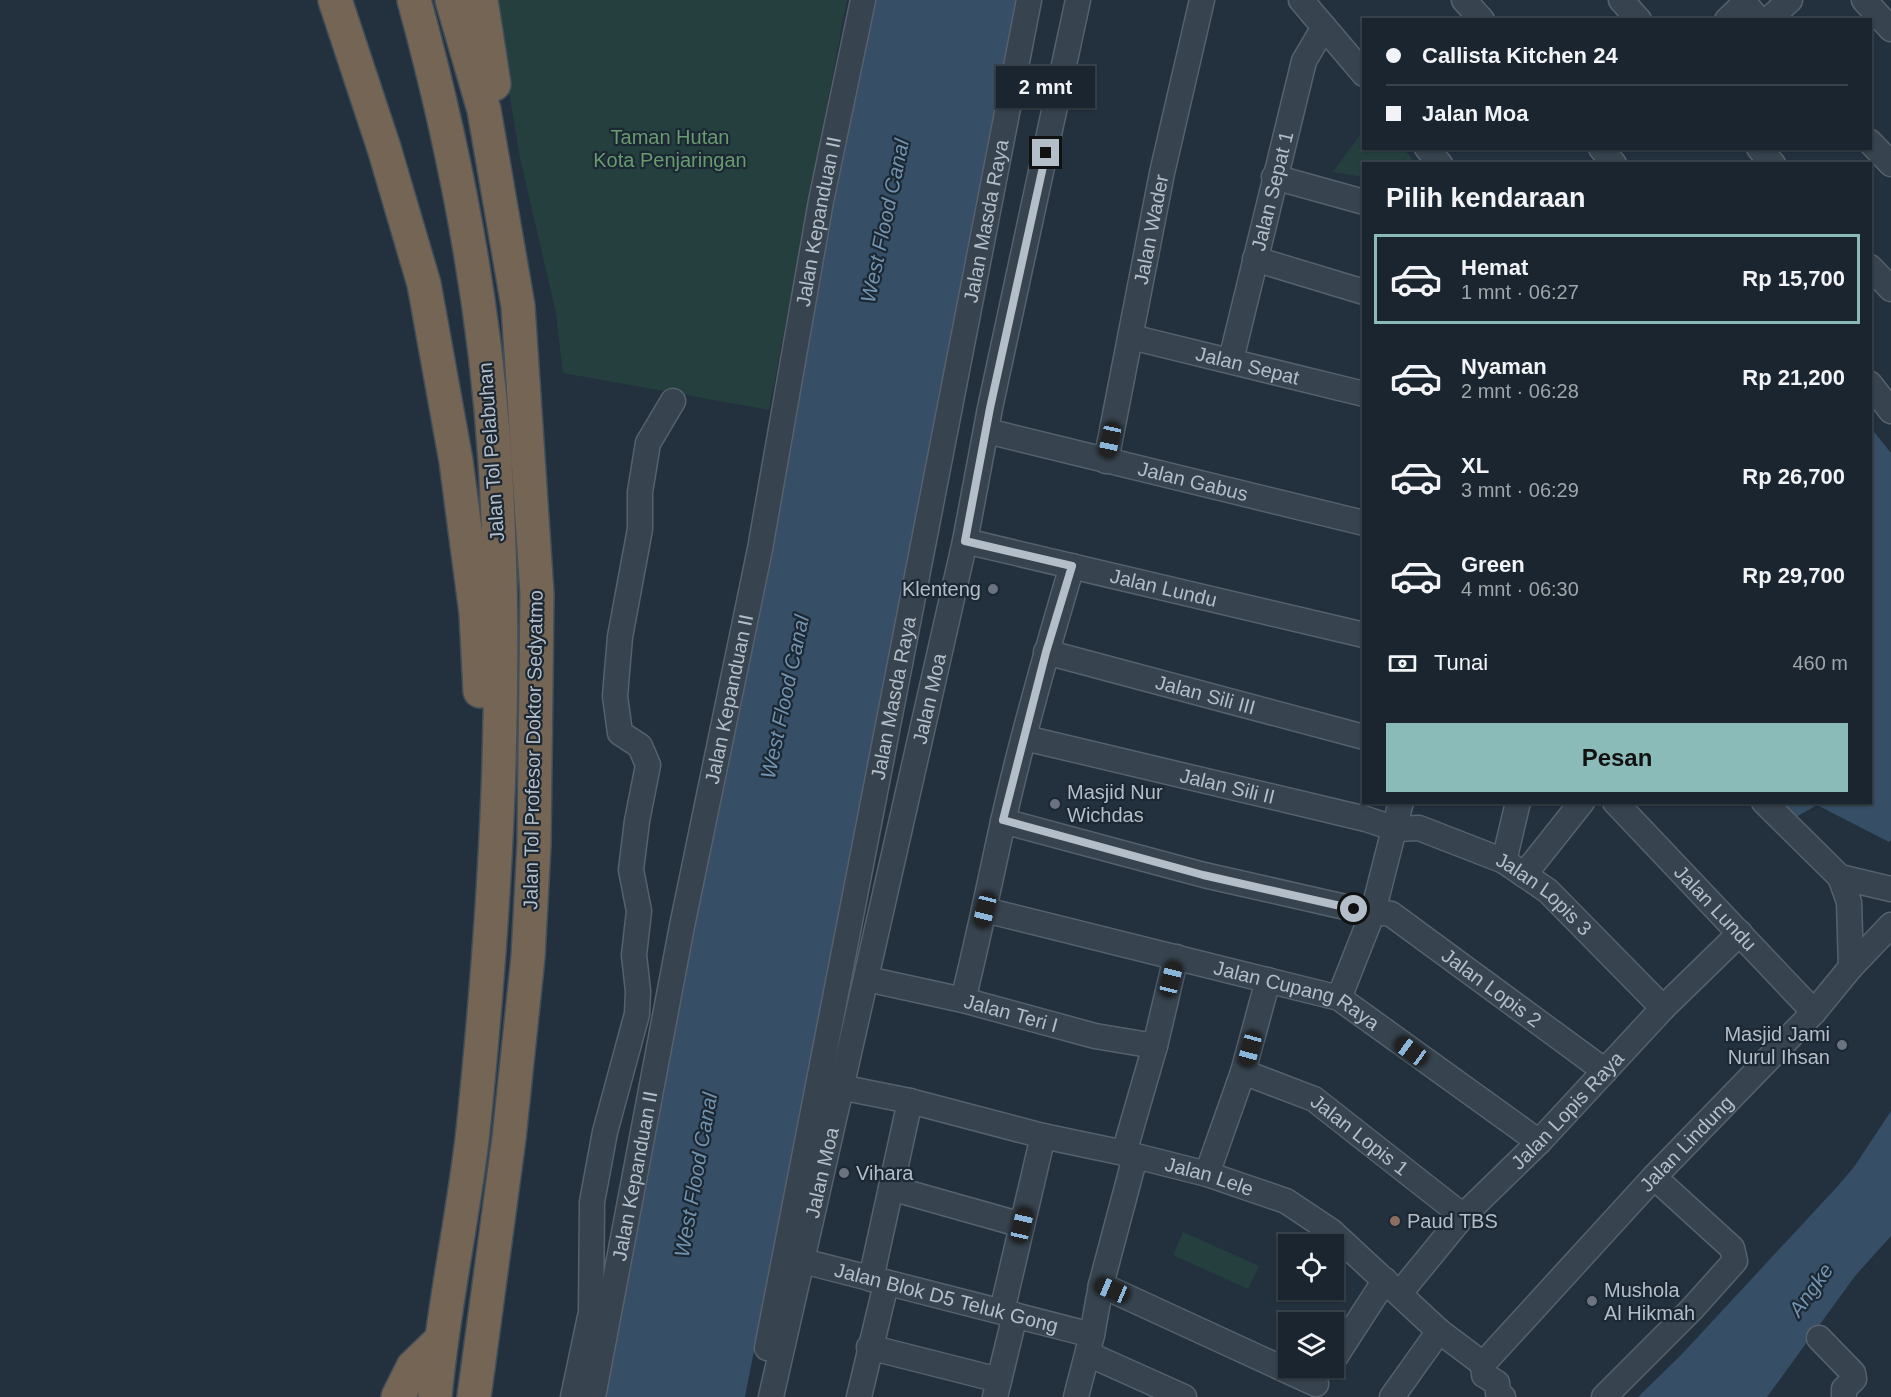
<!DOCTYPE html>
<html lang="id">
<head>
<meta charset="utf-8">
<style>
  :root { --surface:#1a252f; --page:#27313b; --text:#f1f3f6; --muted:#9fa5aa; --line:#38424b; --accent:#8bbbb9 }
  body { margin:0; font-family:Arial,sans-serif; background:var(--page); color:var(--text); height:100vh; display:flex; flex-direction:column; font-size:22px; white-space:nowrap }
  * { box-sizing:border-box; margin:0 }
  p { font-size:20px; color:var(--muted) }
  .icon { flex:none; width:33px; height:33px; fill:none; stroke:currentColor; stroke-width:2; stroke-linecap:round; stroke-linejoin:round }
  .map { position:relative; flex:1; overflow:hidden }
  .side { position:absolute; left:1362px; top:162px; width:510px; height:642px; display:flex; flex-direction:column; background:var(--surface); border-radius:0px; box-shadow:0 2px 4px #0004,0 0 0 2px var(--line) }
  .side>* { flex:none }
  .top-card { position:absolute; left:1362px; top:18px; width:510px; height:132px; border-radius:0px; box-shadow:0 2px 4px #0004,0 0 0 2px var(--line); display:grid; align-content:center; height:132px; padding:0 24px; background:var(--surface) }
  .fabs { position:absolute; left:1278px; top:1234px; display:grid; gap:12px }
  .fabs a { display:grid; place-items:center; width:66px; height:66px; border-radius:0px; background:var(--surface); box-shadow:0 2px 4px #0004,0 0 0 2px var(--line); font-size:30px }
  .end { position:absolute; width:27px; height:27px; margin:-14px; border:8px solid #b3bec9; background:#111; box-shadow:0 0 0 3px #111 }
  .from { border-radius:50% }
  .bubble { position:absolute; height:42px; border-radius:0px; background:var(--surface); box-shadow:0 2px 4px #0004,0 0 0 2px var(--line); font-size:20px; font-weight:700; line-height:42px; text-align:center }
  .car { position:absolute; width:18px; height:36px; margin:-18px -9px; border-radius:8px; box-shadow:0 0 4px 2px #0007; background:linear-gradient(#222 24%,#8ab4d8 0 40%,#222 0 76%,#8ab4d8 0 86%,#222 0) }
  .top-card b { display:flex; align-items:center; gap:21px; height:57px; font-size:22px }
  .top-card b+b { border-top:2px solid var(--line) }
  .top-card i { width:15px; height:15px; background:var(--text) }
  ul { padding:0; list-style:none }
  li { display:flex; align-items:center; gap:18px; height:90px; margin:0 12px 9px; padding:0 12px; border:3px solid transparent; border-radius:0px }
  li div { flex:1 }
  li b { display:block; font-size:22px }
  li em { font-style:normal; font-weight:700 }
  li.active { border-color:var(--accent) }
  li>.icon { width:54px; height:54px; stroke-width:1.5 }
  h2 { padding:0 24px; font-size:27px; line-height:72px }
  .pay { display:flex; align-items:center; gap:15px; height:66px; padding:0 24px; font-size:22px }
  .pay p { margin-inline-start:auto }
  .action { display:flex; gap:12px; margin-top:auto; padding:12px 24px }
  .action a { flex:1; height:69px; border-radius:0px; background:var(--accent); color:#111; font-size:24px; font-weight:700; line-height:69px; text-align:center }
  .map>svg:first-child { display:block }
</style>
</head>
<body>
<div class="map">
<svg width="1891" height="1397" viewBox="0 0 1891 1397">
  <rect width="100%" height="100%" fill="#23313f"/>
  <!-- green -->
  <path fill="#253f3f" d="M 494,0 L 847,0 L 769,410 L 563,373 L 556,313 L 520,158 Z
    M 1363,131 L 1364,148 L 1404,149 L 1413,160 L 1408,163 L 1364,164 L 1363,177 L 1333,172 Z
    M 1183,1232 L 1259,1266 L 1248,1289 L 1173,1255 Z"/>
  <!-- water -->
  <path fill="#364f66" d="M 873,0 L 1017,0 L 745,1397 L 600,1397 Z
    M 1871,428 L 1891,453 L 1891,840 L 1889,842 L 1817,805 L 1791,820 L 1776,803 L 1870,802 Z
    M 1891,1111 L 1891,1236 L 1855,1276 L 1767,1397 L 1638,1397 L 1682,1354 L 1836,1188 L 1854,1167 Z"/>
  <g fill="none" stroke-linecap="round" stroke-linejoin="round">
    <!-- minor casing -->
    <g stroke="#55616c" stroke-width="27">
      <g id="minor">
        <path d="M 1301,0 L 1364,74"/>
        <path d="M 1464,0 L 1482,20"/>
        <path d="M 1621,0 L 1639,20"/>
        <path d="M 1742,0 L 1759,20"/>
        <path d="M 1864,0 L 1891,29"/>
        <path d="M 1727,20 L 1745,3"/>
        <path d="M 1768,20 L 1790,0"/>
        <path d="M 1870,142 L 1891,164"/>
        <path d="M 1427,148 L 1440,164"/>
        <path d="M 1601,148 L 1614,164"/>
        <path d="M 1759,148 L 1773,164"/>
        <path d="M 1274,177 L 1364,202"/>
        <path d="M 1255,259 L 1364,292"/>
        <path d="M 1870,267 L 1891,289"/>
        <path id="s1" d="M 1131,337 L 1364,394"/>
        <path id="s2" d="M 1231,360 L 1304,61 L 1324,27"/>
        <path d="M 1870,384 L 1891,411"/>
        <path id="s3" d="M 987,431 L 1364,523"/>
        <path id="s4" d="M 1106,461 L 1162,173 L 1202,0"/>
        <path id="s5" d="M 965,541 L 1364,635"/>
        <path id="s6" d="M 1046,652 L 1364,737"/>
        <path id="s7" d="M 1025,738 L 1366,819 L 1396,829 L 1419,828 L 1504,861 L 1548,891 L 1663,1008"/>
        <path id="s8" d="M 1615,802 L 1814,1012"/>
        <path d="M 1764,802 L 1840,877 L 1891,889"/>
        <path id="s9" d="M 1003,821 L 1204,875 L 1354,909 L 1391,914 L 1605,1071"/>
        <path d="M 1504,861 L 1518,802"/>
        <path d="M 1524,875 L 1582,802"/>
        <path d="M 1840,877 L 1849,902 L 1851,967"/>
        <path id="s10" d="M 985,910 L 1339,998 L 1539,1142"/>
        <path id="s11" d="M 867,979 L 963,1000 L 1095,1036 L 1155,1046"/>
        <path d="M 1339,998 L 1373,912 L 1401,802"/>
        <path d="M 963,1000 C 978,940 990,881 1003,822 C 1022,736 1047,650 1072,566"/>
        <path id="s12" d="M 1243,1072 L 1314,1099 L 1463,1216"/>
        <path id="s13" d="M 840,1087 L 910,1101 L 1043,1136 L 1124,1153 L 1207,1174 L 1286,1201 L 1331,1231 L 1439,1331 L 1483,1364"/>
        <path d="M 1124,1153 L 1155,1046 L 1176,957"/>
        <path d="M 1207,1174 L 1243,1072 L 1268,980"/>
        <path d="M 891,1188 L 1022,1225"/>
        <path id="s14" d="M 803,1261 L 1092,1335"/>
        <path d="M 871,1279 L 910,1101"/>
        <path d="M 1101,1285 L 1316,1384"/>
        <path id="s15" d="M 1400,1293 L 1463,1216 L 1539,1142 L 1663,1008 L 1740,933"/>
        <path d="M 1002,1311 L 1043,1136"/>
        <path d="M 1819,1338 L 1853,1373 L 1854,1379 L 1844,1389 L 1844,1397"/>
        <path d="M 869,1347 L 999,1380"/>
        <path id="s16" d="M 767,1348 L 1029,0"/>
        <path d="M 1088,1354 L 1184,1397"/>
        <path d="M 1334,1359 L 1385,1280"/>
        <path id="s17" d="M 1483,1364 L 1654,1177 L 1814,1012 L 1851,967 L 1891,925"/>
        <path d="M 1483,1364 L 1484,1375 L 1497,1383 L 1498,1393 L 1503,1397"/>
        <path d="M 573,1397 L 591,1312 L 592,1202 L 605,1132 L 637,1014 L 638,991 L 634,955 L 639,911 L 631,870 L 637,821 L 648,765 L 640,746 L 620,733 L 615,696 L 620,637 L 640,529 L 640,492 L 648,443 L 673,401"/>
        <path id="s18" d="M 593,1397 L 682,926 L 760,549 L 821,201 L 863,0"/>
        <path id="s19" d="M 771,1397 L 965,541 L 990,408 L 1078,0"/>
        <path d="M 859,1397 L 886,1284"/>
        <path d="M 995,1397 L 1015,1315"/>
        <path d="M 1076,1397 L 1092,1335 L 1101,1285 L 1135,1157"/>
        <path d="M 1392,1397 L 1439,1331"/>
        <path d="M 1604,1397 L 1692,1309 L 1735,1261 L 1732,1248 L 1654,1177"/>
      </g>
    </g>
    <!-- highway casing -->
    <g stroke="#424e59" stroke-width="36">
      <path id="highway" d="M 335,0 L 384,148 L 424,284 L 456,461 L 476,613 L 480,691
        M 414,0 C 455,149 485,305 495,460 C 509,684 496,908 473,1131 C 463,1220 443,1307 435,1397
        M 452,0 L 484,110 L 518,306 L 537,594 L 534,845 L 528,957 L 509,1138 L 474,1397
        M 481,0 L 494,84
        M 398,1397 L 413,1367 L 440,1341"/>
    </g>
    <!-- minor -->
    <use href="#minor" stroke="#37434e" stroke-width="24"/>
    <!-- highway -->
    <use href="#highway" stroke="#756554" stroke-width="33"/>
  </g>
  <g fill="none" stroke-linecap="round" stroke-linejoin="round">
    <!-- route -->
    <path stroke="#b3bec9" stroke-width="8" d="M 1046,153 L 990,408 L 965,541 L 1072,566 L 1046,652 L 1003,820 L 1203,875 L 1354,909"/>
  </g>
  <!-- markers -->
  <g fill="#6b7280" stroke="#1c2833" stroke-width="2">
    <circle cx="993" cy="589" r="6"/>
    <circle cx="1055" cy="804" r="6"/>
    <circle cx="1842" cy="1045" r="6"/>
    <circle cx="844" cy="1173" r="6"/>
    <circle cx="1592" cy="1301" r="6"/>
  </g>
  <circle fill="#8d6e63" stroke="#1c2833" stroke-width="2" cx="1395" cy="1221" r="6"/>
  <g text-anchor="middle" stroke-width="4.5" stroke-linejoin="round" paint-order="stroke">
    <!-- park labels -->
    <g font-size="20" fill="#699b70" stroke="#1c2833">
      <text x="670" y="144">Taman Hutan<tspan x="670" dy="23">Kota Penjaringan</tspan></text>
    </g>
    <!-- street labels -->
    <g font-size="20" fill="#b3bec9" stroke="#1c2833">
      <text dy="7" stroke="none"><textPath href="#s2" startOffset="174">Jalan Sepat 1</textPath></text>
      <text dy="7" stroke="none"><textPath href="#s18" startOffset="1197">Jalan Kepanduan II</textPath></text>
      <text dy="7" stroke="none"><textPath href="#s16" startOffset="1148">Jalan Masda Raya</textPath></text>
      <text dy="7" stroke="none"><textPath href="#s4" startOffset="236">Jalan Wader</textPath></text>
      <text dy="7" stroke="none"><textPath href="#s1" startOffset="120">Jalan Sepat</textPath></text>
      <text transform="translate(491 452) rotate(-94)" y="7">Jalan Tol Pelabuhan</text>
      <text dy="7" stroke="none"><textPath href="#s3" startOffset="212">Jalan Gabus</textPath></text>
      <text dy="7" stroke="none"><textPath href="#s5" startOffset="204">Jalan Lundu</textPath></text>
      <text dy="7" stroke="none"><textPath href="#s6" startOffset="165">Jalan Sili III</textPath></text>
      <text dy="7" stroke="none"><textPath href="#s18" startOffset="711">Jalan Kepanduan II</textPath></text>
      <text dy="7" stroke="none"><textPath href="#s16" startOffset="662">Jalan Masda Raya</textPath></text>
      <text dy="7" stroke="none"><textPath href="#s19" startOffset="716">Jalan Moa</textPath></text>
      <text transform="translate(533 750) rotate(-89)" y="7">Jalan Tol Profesor Doktor Sedyatmo</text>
      <text dy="7" stroke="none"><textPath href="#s7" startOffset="208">Jalan Sili II</textPath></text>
      <text dy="7" stroke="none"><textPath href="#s7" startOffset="548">Jalan Lopis 3</textPath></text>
      <text dy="7" stroke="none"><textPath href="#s8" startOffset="146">Jalan Lundu</textPath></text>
      <text dy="7" stroke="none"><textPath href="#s9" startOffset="524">Jalan Lopis 2</textPath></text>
      <text dy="7" stroke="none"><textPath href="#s10" startOffset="324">Jalan Cupang Raya</textPath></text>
      <text dy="7" stroke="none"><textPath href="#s11" startOffset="148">Jalan Teri I</textPath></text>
      <text dy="7" stroke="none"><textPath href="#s15" startOffset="248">Jalan Lopis Raya</textPath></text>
      <text dy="7" stroke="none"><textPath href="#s12" startOffset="134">Jalan Lopis 1</textPath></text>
      <text dy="7" stroke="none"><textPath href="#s17" startOffset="300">Jalan Lindung</textPath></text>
      <text dy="7" stroke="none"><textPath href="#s19" startOffset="230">Jalan Moa</textPath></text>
      <text dy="7" stroke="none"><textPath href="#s18" startOffset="225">Jalan Kepanduan II</textPath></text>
      <text dy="7" stroke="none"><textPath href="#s13" startOffset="380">Jalan Lele</textPath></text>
      <text dy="7" stroke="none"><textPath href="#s14" startOffset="148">Jalan Blok D5 Teluk Gong</textPath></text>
    </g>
    <!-- poi labels -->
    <g font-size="20" fill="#b3bec9" stroke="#1c2833" text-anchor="start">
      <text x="981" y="596" text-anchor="end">Klenteng</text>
      <text x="1067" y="799">Masjid Nur<tspan x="1067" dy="23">Wichdas</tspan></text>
      <text x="1830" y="1041" text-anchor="end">Masjid Jami<tspan x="1830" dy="23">Nurul Ihsan</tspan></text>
      <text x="856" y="1180">Vihara</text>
      <text x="1407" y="1228">Paud TBS</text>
      <text x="1604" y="1297">Mushola<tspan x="1604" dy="23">Al Hikmah</tspan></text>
    </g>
    <!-- water labels -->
    <g font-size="21" font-style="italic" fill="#7292ae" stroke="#1c2833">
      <text transform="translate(885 221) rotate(-78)" y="7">West Flood Canal</text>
      <text transform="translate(785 697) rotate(-78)" y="7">West Flood Canal</text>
      <text transform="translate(696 1175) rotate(-80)" y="7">West Flood Canal</text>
      <text transform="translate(1811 1290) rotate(-54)" y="7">Angke</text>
    </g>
  </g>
</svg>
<div class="fabs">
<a><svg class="icon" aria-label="locate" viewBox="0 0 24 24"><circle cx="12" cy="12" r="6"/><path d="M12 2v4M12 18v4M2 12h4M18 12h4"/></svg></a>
<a><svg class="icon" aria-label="layers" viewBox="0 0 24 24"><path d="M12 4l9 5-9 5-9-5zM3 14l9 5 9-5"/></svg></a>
</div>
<i class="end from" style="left:1354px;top:909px"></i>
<i class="end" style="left:1046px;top:153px"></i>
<div class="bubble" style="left:996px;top:66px;width:99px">2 mnt</div>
<i class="car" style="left:1110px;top:440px;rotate:192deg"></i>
<i class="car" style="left:985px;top:910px;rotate:194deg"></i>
<i class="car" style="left:1171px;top:979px;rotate:14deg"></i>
<i class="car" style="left:1250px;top:1049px;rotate:195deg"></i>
<i class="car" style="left:1411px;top:1051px;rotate:306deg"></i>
<i class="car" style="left:1022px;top:1225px;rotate:13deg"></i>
<i class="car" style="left:1112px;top:1290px;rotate:293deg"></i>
<div class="top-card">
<b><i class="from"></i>Callista Kitchen 24</b>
<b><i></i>Jalan Moa</b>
</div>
<section class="side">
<h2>Pilih kendaraan</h2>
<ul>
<li class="active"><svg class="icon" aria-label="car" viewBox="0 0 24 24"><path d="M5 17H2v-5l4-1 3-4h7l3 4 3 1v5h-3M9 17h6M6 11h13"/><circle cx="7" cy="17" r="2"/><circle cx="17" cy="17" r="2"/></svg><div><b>Hemat</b><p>1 mnt · 06:27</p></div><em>Rp 15,700</em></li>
<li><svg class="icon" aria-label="car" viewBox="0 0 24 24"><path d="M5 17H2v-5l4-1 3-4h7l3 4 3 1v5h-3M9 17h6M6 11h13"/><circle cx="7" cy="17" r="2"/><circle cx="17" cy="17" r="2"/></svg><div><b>Nyaman</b><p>2 mnt · 06:28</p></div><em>Rp 21,200</em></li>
<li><svg class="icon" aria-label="car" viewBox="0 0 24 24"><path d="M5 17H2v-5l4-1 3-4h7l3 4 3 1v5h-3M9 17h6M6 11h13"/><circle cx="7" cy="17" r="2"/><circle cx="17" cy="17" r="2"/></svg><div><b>XL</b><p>3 mnt · 06:29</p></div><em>Rp 26,700</em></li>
<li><svg class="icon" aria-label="car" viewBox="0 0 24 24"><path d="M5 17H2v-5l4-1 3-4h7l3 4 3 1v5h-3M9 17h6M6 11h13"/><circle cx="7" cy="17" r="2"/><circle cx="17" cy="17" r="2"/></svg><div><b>Green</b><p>4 mnt · 06:30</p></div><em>Rp 29,700</em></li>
</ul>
<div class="pay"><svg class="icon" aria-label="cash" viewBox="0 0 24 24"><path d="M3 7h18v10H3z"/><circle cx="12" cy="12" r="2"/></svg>Tunai<p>460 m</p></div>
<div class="action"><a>Pesan</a></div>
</section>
</div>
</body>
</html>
